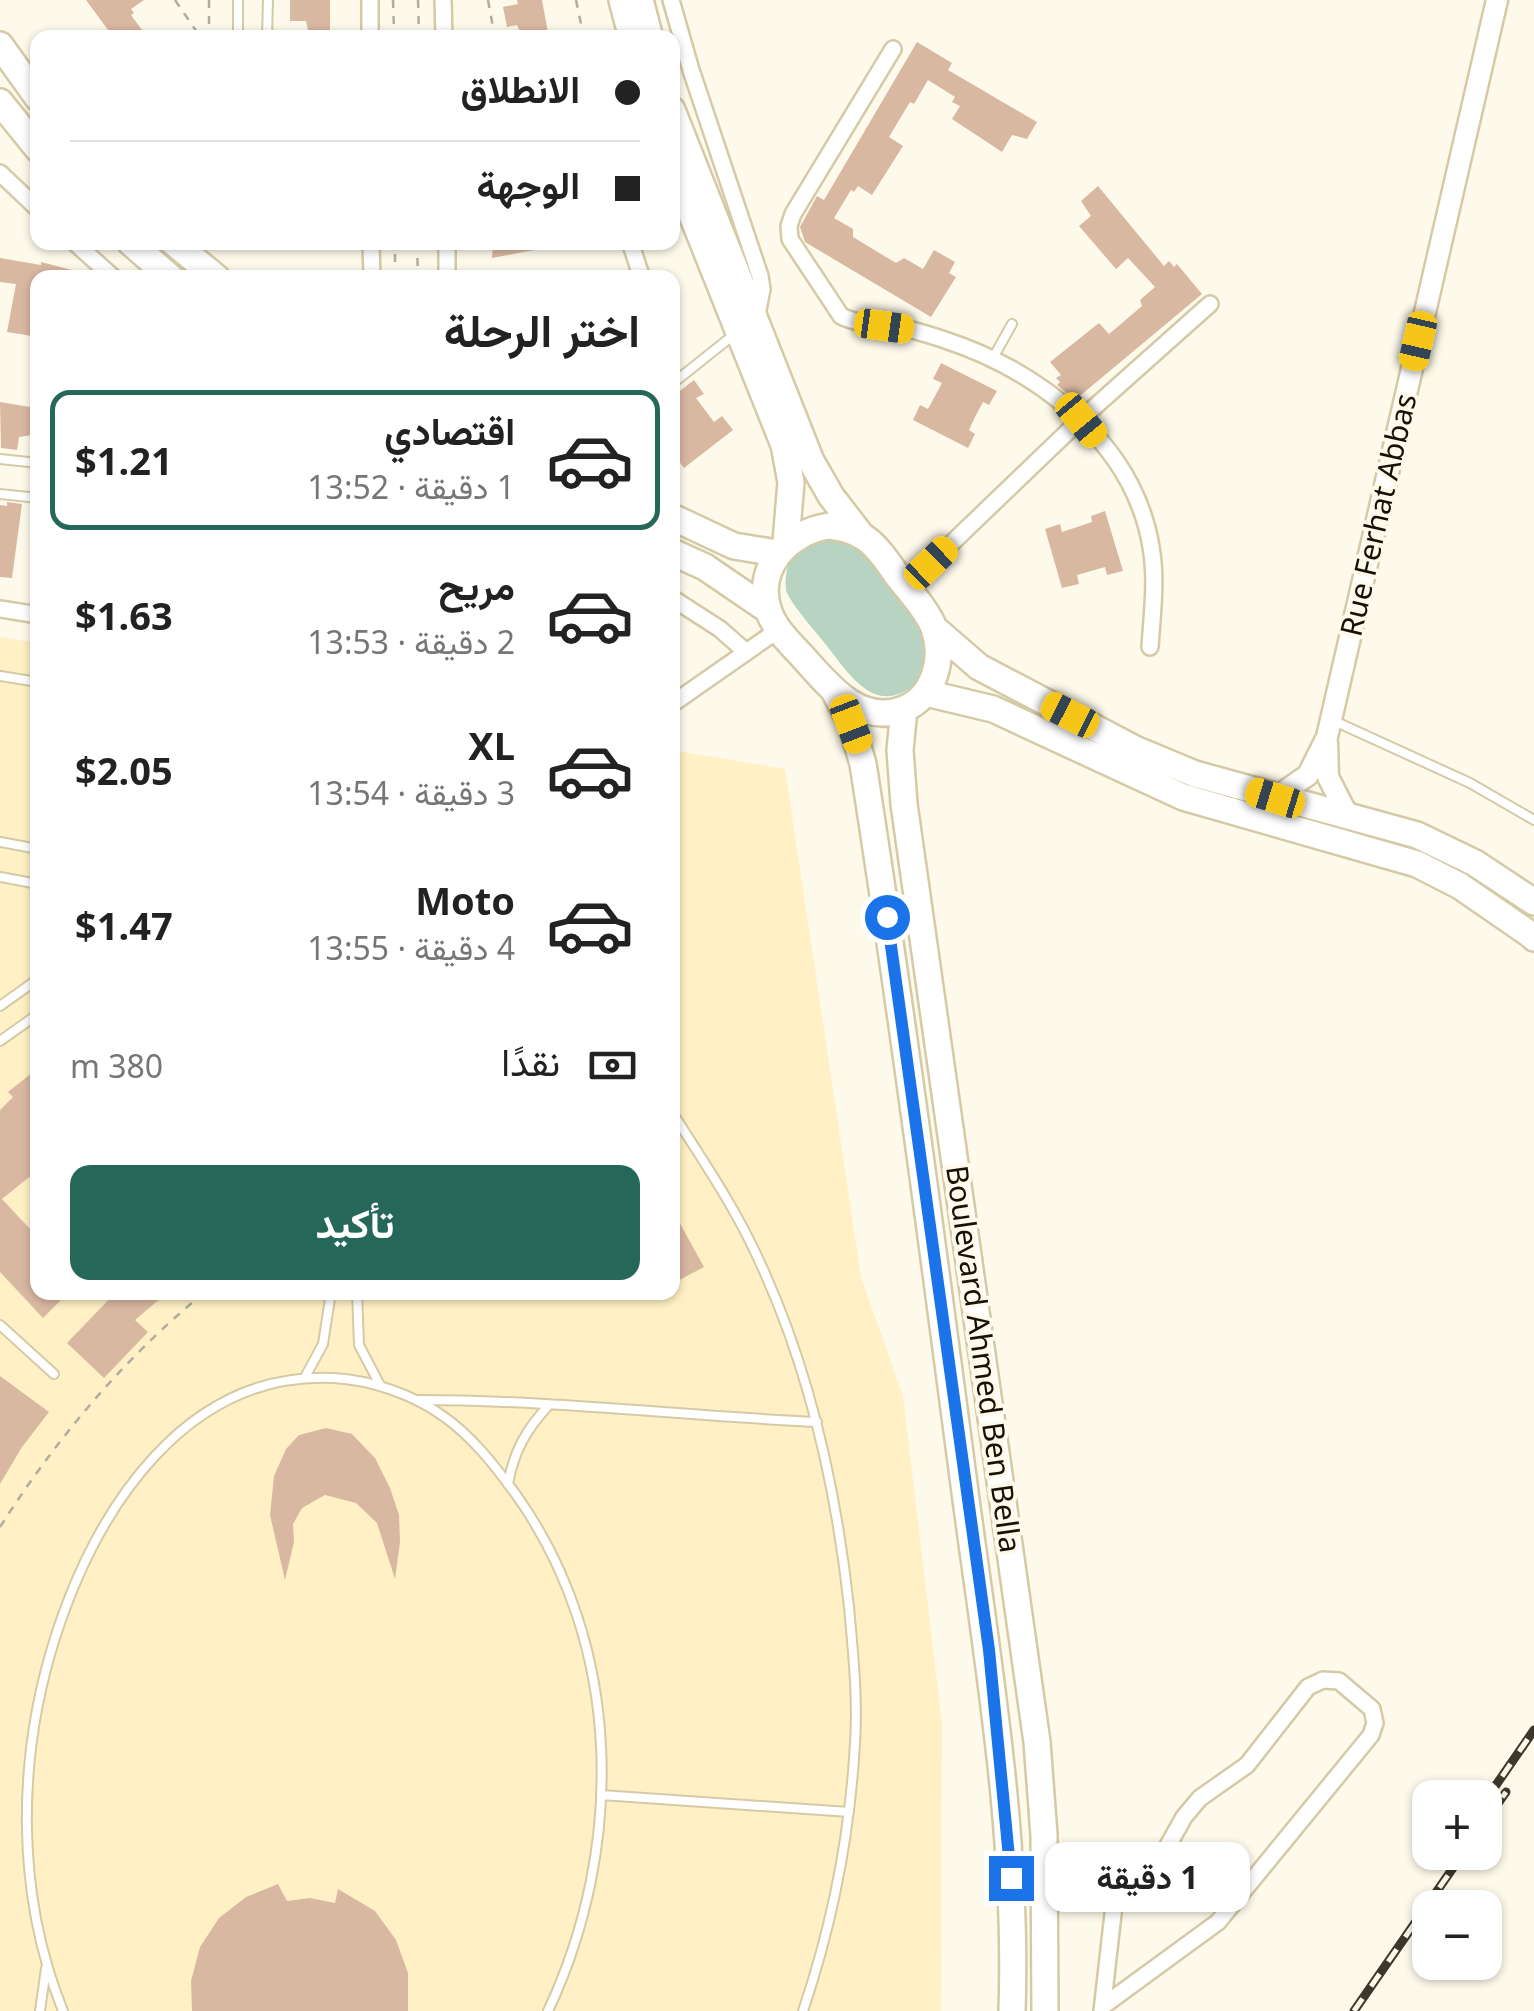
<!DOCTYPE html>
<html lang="ar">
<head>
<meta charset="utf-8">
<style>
  :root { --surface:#fff; --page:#f2f2f2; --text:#222; --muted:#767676; --line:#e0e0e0; --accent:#256859 }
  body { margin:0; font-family:"Noto Sans",Vazirmatn,sans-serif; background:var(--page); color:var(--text); direction:rtl; height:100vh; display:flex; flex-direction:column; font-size:38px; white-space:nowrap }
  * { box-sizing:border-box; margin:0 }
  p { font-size:32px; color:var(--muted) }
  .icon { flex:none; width:55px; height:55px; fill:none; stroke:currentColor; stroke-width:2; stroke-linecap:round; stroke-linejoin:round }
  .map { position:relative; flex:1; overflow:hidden; direction:ltr }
  .side { position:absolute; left:30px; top:270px; width:650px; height:1030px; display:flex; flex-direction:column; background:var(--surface); border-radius:20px; box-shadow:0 2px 8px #0004; direction:rtl }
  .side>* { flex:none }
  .banner { position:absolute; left:30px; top:30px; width:650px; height:220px; border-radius:20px; box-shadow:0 2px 8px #0004; direction:rtl; display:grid; align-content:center; height:220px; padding:0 40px; background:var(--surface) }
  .fabs { position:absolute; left:1412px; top:1780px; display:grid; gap:20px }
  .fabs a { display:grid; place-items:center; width:90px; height:90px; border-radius:20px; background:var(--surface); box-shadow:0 2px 8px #0004; font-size:50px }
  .end { position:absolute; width:45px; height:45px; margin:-22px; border:12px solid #1a73e8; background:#fff; box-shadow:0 0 0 5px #fff }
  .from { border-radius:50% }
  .bubble { position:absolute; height:70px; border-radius:20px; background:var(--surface); box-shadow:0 2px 8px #0004; font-size:32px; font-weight:700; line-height:70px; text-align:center; direction:rtl }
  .car { position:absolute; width:30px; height:60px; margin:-30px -15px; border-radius:12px; box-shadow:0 0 8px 2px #0007; background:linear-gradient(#f5c518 24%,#345 0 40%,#f5c518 0 76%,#345 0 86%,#f5c518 0) }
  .banner b { display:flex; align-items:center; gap:35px; height:95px; font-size:38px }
  .banner b+b { border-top:2px solid var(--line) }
  .banner i { width:25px; height:25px; background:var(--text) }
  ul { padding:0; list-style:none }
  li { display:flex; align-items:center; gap:30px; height:140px; margin:0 20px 15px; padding:0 20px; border:5px solid transparent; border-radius:20px }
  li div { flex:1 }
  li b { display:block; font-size:38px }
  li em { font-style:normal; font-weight:700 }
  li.active { border-color:var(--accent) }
  li>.icon { width:90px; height:90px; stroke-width:1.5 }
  h2 { padding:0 40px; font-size:45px; line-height:120px }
  .pay { display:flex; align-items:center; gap:25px; height:110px; padding:0 40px; font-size:38px }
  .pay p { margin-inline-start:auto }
  .cta { display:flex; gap:20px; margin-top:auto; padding:20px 40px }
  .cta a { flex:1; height:115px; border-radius:20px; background:var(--accent); color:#fff; font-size:40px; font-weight:700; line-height:115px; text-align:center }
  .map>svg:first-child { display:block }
</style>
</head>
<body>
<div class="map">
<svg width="1534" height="2011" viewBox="0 0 1534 2011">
  <rect width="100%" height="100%" fill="#fefaeb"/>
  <!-- built -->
  <path fill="#fff1c5" d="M 0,637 L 37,643 L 38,1292 L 672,1292 L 673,750 L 785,769 L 861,1277 L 903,1396 L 942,1724 L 941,2011 L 0,2011 Z"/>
  <!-- green -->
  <path fill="#b7d3c2" d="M 834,537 L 854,543 L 926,621 L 926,675 C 878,723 854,680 823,641 C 810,625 795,609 786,591 C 783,554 801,543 834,537 Z"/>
  <!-- building -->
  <path fill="#d9b8a2" d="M 86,0 L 144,0 L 131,9 L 134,13 L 131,15 L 148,38 L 114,38 Z
    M 290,0 L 330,0 L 330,34 L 309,34 L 306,21 L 290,21 Z
    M 517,0 L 542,0 L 549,38 L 523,38 L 517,25 L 507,27 L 503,7 L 518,4 Z
    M 917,42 L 952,63 L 948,70 L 1037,122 L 1027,139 L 1012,135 L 1002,152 L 952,119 L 960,106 L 952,102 L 955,97 L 928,80 L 914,104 L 910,102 L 889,137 L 903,146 L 872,195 L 858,186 L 854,192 L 851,190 L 834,218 L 853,229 L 853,237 L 896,263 L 904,258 L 923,269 L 934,250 L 955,262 L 949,273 L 956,277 L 931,317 L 805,242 L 800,227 L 817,196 L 824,200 Z
    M 1098,186 L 1164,266 L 1169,261 L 1174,267 L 1177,264 L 1202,294 L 1075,400 L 1057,385 L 1060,382 L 1056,378 L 1061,375 L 1050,362 L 1099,323 L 1109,334 L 1142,306 L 1140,300 L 1155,287 L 1128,258 L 1116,269 L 1079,226 L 1091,216 L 1081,201 Z
    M 493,242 L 538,242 L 539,249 L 492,258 Z
    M 0,258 L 41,265 L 41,262 L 72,270 L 71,278 L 38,278 L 38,337 L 7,332 L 16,284 L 0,282 Z
    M 941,363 L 997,391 L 989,405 L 983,402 L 975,417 L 969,430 L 975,434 L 968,448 L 913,420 L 920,405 L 928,409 L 942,383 L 933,379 Z
    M 694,380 L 704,394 L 696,398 L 714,422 L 722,416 L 733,430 L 684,468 L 675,456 L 680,452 L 675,445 L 680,441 L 672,432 L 672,397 Z
    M 0,402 L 36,408 L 32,435 L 19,437 L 17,450 L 1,448 Z
    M 7,502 L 22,504 L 12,578 L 0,577 L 0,505 L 7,506 Z
    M 1105,511 L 1123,571 L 1107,575 L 1105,567 L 1077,575 L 1079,584 L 1062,588 L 1045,529 L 1060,524 L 1062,532 L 1092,522 L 1091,516 Z
    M 38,1068 L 38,1170 L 2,1199 L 30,1229 L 38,1223 L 38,1292 L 69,1292 L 43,1318 L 0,1272 L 0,1110 L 13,1097 L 8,1092 Z
    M 672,1209 L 704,1267 L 672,1284 Z
    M 116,1292 L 168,1292 L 135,1320 L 148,1332 L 104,1378 L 67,1343 Z
    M 0,1376 L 49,1412 L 22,1447 L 0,1484 Z
    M 326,1428 L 352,1434 L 375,1458 L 390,1488 L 399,1515 L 400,1542 L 395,1579 L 377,1523 L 356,1503 L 325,1495 L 302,1508 L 293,1524 L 294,1542 L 285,1580 L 270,1515 L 274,1476 L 286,1449 L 299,1435 Z
    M 278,1884 L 287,1901 L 310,1898 L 335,1903 L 338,1889 L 375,1911 L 396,1940 L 408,1973 L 408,2011 L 192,2011 L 191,1981 L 200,1947 L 219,1918 L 246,1897 Z"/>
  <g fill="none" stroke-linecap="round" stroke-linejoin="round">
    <!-- service casing -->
    <g stroke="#d5caa6" stroke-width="12">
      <path id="service" d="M 238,38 L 238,0
        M 267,38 L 268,0
        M 993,358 L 1012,324
        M 672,384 L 736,333
        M 0,459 L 38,463
        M 0,494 L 38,498
        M 0,676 L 38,682
        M 1332,720 L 1470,783 L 1534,820
        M 0,842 L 38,849
        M 0,877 L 38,884
        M 0,1006 L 38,979
        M 0,1041 L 38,1014
        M 672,1112 C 702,1159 734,1206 757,1256 C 809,1366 836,1487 849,1607 C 853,1652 858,1698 855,1743 C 850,1834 832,1925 803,2011
        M 357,1292 L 359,1345 L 380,1385
        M 0,1325 L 54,1374
        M 305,1377 L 323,1344 L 331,1292
        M 419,1400 C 552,1400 684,1416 817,1422
        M 508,1484 C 514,1451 526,1430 548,1406
        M 601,1795 L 849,1812
        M 40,2011 L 46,1968
        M 63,2011 C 15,1892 17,1756 56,1635 C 97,1509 185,1371 333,1378 C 371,1380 412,1394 443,1416 C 472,1436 496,1467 517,1496 C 623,1646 625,1847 548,2011"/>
    </g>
    <!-- minor casing -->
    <g stroke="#d5caa6" stroke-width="20">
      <path id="minor" d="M 443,0 L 444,38
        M 671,0 L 691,70 L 760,276 L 762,289 L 757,315
        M 370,38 L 370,0
        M 893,49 L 793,214 L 789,226 L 790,239 L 841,316 C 861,326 886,324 908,329 C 920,332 933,336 945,340 C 1039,371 1134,443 1151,547 C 1157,580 1152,614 1150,647
        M 0,173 L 38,209
        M 74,242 L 114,278
        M 371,242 L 372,278
        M 447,242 L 447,278
        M 630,242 L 642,278
        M 906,587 L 1081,419 L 1210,304
        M 672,598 L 720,629 L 745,651
        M 0,609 L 38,615
        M 672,704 L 778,630
        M 1103,2006 L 1218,1922 L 1371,1735 L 1375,1723 L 1372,1709 L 1339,1681 L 1323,1680 L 1308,1687 L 1247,1765 L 1200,1798 L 1184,1817 L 1147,1883 L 1115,1900
        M 1102,2011 L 1118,1870"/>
    </g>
    <!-- tertiary casing -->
    <g stroke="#d5caa6" stroke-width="25">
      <path id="tertiary" d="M 1327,743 L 1328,777 L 1348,816
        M 1275,798 L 1308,775 L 1327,737 L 1497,0"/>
    </g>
    <!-- primary casing -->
    <g stroke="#d5caa6" stroke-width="30">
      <path id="primary" d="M 622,0 L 632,38
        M 640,0 L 650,38
        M 0,45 L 38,98
        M 0,102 L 38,149
        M 672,110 L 811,461 L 831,496 L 861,535
        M 672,165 L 784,445 L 791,482 L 786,542
        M 130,242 L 171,278
        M 173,242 L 217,278
        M 672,517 L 734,546 L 777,553
        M 829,526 C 842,528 854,530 865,538 C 879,548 889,564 899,578 C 911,593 927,610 934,628 C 945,659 934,699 901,710 C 857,725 826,682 801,655 C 789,642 775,629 769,612 C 754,568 788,532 829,526 Z
        M 672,552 L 705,567 L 768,610
        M 934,628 L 979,667 L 1135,749 L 1195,774 L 1417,835 L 1475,863 L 1534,902
        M 834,691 L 851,723 L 863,764 C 901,1006 933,1249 965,1492 C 988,1665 1018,1836 1012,2011
        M 926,693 L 993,709 L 1183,797 L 1417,864 L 1460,886 L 1534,937
        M 904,709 L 900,750 L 904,804 L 1037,1742 L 1044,1835 L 1045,2011"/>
    </g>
    <!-- trunk casing -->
    <g stroke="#d5caa6" stroke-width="30">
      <path id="trunk" d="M 1532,936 L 1534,938"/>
    </g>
    <!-- path -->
    <path stroke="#b0ac9e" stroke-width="2.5" stroke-dasharray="8 8" stroke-linecap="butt" d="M 175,0 L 201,38
      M 393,0 L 394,31
      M 418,0 L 419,35
      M 488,0 L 495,38
      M 576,0 L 584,38
      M 204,38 L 209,33 L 209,0
      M 417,242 L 418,278
      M 395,243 L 428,245
      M 395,278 L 395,244
      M 0,1527 C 57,1438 123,1359 205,1292"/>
    <!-- service -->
    <use href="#service" stroke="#fff" stroke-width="8"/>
    <!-- minor -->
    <use href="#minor" stroke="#fff" stroke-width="15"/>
    <!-- tertiary -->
    <use href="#tertiary" stroke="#fff" stroke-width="20"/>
    <!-- primary -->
    <use href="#primary" stroke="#fff" stroke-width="25"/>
    <!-- trunk -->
    <use href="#trunk" stroke="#fff" stroke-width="25"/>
    <!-- rail casing -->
    <g stroke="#3b372a" stroke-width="9">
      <path id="rail" d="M 1485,1801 L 1534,1730
        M 1485,1822 L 1506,1792
        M 1354,2011 L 1464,1852"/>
    </g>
    <!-- rail -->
    <use href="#rail" stroke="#fefaeb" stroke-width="5" stroke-dasharray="15" stroke-linecap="butt"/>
  </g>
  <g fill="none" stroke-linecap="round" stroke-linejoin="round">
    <!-- route -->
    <path stroke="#1a73e8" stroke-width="12" d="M 887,917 L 989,1650 L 1011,1878"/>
  </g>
  <g text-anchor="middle" stroke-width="8" stroke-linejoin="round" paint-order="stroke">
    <!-- street labels -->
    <g font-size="30" fill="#151105" stroke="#fefaeb">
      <text transform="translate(1379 515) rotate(-77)" y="10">Rue Ferhat Abbas</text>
      <text transform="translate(983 1359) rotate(82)" y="10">Boulevard Ahmed Ben Bella</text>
    </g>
  </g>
</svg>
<div class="fabs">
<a>+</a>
<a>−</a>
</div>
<i class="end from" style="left:887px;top:917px"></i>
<i class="end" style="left:1011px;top:1878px"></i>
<div class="bubble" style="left:1045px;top:1842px;width:205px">1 دقيقة</div>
<i class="car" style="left:884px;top:326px;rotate:98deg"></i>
<i class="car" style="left:1418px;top:341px;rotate:193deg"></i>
<i class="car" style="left:1081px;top:420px;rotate:140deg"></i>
<i class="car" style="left:931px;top:563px;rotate:46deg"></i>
<i class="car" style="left:1070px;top:715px;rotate:297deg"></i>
<i class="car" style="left:851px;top:724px;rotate:159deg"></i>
<i class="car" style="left:1275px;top:798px;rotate:287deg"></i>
<div class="banner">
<b><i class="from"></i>الانطلاق</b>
<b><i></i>الوجهة</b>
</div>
<section class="side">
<h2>اختر الرحلة</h2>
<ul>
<li class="active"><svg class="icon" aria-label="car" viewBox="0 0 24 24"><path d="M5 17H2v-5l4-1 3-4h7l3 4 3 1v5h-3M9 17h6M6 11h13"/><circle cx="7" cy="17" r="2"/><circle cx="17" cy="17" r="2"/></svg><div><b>اقتصادي</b><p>1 دقيقة · 13:52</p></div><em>$1.21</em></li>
<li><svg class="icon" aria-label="car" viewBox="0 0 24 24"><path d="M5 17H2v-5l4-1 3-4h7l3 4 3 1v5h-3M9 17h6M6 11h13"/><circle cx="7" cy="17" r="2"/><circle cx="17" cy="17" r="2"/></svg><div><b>مريح</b><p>2 دقيقة · 13:53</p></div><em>$1.63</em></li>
<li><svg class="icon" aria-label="car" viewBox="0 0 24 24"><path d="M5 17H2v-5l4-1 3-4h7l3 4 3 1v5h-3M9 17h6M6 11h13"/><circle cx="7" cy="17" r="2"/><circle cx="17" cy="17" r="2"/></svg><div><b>XL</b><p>3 دقيقة · 13:54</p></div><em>$2.05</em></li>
<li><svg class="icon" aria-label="car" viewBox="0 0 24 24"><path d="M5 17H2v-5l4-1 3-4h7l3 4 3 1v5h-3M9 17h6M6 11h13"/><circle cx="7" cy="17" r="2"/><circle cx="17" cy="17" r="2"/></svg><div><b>Moto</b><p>4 دقيقة · 13:55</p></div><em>$1.47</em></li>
</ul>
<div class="pay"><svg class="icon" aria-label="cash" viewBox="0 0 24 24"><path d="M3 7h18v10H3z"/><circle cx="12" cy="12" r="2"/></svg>نقدًا<p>380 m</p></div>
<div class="cta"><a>تأكيد</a></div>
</section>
</div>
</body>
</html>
